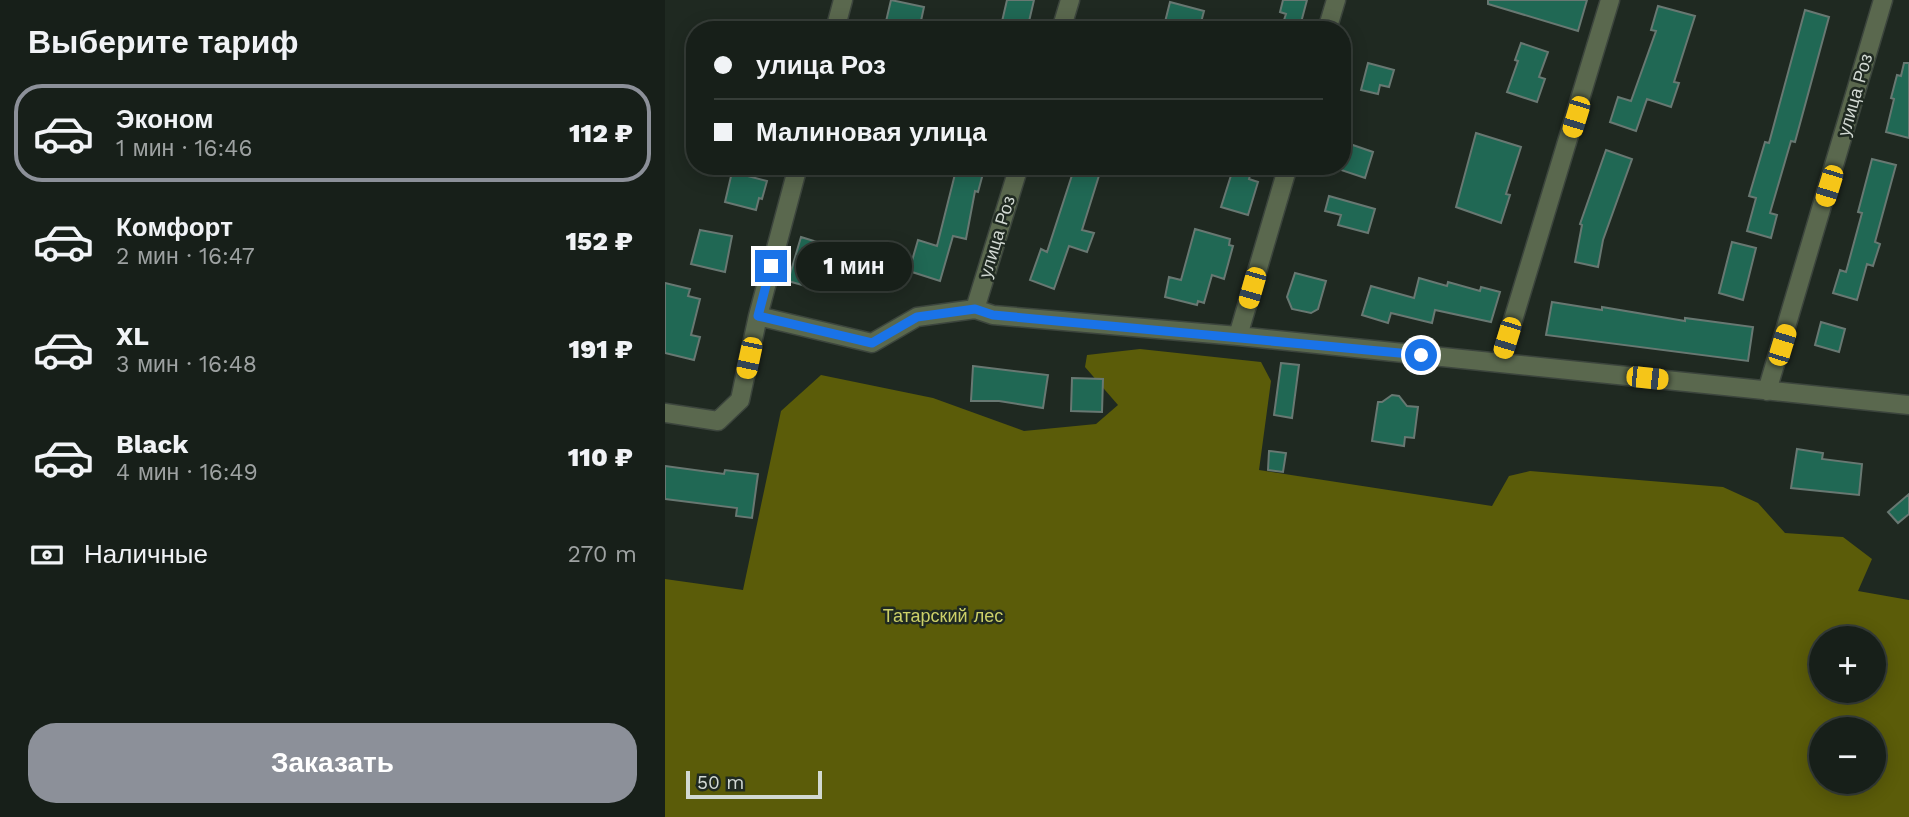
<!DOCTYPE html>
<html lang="ru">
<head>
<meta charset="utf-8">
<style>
  :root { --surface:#171f19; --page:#242c26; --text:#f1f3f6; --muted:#9ea2a2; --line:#363d38; --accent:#8c9099 }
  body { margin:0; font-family:"Work Sans",sans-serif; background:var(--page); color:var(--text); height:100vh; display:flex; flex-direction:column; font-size:26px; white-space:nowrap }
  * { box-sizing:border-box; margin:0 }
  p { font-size:23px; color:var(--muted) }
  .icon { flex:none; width:38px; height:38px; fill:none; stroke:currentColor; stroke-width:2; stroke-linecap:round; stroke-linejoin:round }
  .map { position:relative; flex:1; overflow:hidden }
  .side { display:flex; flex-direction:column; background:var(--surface); width:665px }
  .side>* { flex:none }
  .guide { position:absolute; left:21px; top:21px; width:665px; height:154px; border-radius:28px; box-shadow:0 4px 18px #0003,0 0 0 2px var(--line); display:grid; align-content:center; height:154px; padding:0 28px; background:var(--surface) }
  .controls { position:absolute; left:1144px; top:626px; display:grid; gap:14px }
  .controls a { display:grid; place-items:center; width:77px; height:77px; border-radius:50%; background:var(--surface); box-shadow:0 4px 18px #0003,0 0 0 2px var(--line); font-size:35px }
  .scale { position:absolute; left:21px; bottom:18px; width:136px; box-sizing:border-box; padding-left:7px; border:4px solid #d2d9d3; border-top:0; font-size:19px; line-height:24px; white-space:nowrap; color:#d2d9d3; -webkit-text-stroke:5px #1f2921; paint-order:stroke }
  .end { position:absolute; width:32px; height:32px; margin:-16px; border:9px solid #1a73e8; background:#fff; box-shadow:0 0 0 4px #fff }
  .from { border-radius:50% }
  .bubble { position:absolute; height:49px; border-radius:24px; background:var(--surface); box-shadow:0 4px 18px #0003,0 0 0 2px var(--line); font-size:23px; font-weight:800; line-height:49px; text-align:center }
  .car { position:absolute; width:21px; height:42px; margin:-21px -10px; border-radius:9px; box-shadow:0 0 5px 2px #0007; background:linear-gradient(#f5c518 24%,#345 0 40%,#f5c518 0 76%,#345 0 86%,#f5c518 0) }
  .guide b { display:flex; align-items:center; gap:24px; height:66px; font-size:26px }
  .guide b+b { border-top:2px solid var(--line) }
  .guide i { width:18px; height:18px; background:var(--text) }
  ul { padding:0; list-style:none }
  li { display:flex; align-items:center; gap:21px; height:98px; margin:0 14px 10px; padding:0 14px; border:4px solid transparent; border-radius:28px }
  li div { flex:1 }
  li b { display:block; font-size:26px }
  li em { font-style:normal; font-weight:800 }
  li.selected { border-color:var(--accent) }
  li>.icon { width:63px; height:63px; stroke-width:1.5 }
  h2 { padding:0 28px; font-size:32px; line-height:84px }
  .pay { display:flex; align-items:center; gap:18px; height:77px; padding:0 28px; font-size:26px }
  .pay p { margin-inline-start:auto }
  .button { display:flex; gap:14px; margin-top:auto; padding:14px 28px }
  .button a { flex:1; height:80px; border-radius:28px; background:var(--accent); color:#fff; font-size:28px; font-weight:800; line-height:80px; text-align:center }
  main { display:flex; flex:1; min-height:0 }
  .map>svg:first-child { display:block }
</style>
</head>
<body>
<main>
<section class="side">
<h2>Выберите тариф</h2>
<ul>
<li class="selected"><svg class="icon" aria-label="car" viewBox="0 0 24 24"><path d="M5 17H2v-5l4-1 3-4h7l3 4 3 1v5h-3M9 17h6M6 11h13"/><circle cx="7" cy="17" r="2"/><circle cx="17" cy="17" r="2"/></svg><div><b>Эконом</b><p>1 мин · 16:46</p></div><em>112 ₽</em></li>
<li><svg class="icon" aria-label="car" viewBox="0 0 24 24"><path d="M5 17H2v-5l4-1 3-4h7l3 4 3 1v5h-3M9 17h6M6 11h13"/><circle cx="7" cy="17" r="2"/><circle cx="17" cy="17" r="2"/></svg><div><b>Комфорт</b><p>2 мин · 16:47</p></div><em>152 ₽</em></li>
<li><svg class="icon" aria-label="car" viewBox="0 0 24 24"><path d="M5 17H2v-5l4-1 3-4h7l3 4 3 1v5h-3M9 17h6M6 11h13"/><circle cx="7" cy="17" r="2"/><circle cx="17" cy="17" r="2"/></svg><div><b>XL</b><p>3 мин · 16:48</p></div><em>191 ₽</em></li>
<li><svg class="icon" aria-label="car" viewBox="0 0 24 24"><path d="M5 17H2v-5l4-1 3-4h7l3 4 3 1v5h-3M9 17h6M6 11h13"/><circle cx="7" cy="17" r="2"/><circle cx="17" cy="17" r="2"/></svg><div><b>Black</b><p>4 мин · 16:49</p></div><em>110 ₽</em></li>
</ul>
<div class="pay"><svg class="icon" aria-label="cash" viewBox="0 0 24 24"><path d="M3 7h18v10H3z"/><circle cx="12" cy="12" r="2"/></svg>Наличные<p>270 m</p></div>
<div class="button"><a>Заказать</a></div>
</section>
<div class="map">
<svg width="1244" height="817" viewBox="0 0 1244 817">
  <rect width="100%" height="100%" fill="#1f2921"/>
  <!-- forest -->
  <path fill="#5b5c09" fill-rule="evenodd" d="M 475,349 L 596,362 L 606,381 L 594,470 L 827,506 L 844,476 L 865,471 L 1058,487 L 1093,503 L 1120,533 L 1178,537 L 1207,559 L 1193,591 L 1244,600 L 1244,817 L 0,817 L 0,579 L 78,590 L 116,411 L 156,375 L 268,398 L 359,431 L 431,424 L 453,405 L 420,367 L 422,355 ZM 1157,639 L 1209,639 L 1209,691 L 1157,691 ZM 1157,730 L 1209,730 L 1209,782 L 1157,782 Z"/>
  <!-- building -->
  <path fill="#206854" stroke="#687872" stroke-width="2" d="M 226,0 L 259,7 L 254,30 L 219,30 Z
    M 342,0 L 369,0 L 362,30 L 335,30 Z
    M 618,0 L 642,0 L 634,30 L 617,26 L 621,14 L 615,12 Z
    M 823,0 L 922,0 L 913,31 L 823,4 Z
    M 505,2 L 539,11 L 534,30 L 498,30 Z
    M 993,6 L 1030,16 L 1009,82 L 1014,83 L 1006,107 L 982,99 L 971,131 L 945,122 L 953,97 L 966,101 L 991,31 L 986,30 Z
    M 1140,10 L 1164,17 L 1130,142 L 1126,141 L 1105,213 L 1112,215 L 1106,238 L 1082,231 L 1091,198 L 1084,196 L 1100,142 L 1104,143 Z
    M 856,43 L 883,52 L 874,77 L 880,79 L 872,102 L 842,92 L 853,61 L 850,60 Z
    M 703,63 L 729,70 L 724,87 L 715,85 L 713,94 L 696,90 Z
    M 1239,63 L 1244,63 L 1244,138 L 1221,132 L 1229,99 L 1226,98 L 1232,75 L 1236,76 Z
    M 811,133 L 856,147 L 841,194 L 845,195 L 836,223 L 791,207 Z
    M 682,143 L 708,152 L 700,178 L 673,169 L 677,166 Z
    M 941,150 L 967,159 L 938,240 L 933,267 L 910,262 L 917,225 L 915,224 Z
    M 1207,159 L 1231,165 L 1210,242 L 1215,244 L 1208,266 L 1202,264 L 1192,300 L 1168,293 L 1175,270 L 1181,272 L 1197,213 L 1193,212 Z
    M 292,166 L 320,166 L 313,192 L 310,191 L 301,239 L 288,236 L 275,281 L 244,271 L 253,240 L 272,246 Z
    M 410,166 L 437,166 L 417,230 L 429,233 L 422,252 L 404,246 L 389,289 L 365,280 L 376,249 L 382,252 Z
    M 569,166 L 588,166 L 584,179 L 593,182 L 583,215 L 556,207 Z
    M 67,172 L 102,181 L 97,199 L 94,198 L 91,210 L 60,202 Z
    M 664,196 L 710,209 L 703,233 L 673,225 L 676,215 L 660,211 Z
    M 530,229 L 565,239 L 564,245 L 568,246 L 559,279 L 547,275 L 539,303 L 533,301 L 532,305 L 500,297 L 504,277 L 516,280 Z
    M 35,230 L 67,236 L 60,272 L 26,264 Z
    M 136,237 L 168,247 L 155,290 L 123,281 Z
    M 1067,242 L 1091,248 L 1078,300 L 1054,293 Z
    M 630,273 L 661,281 L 653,309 L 646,313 L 627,309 L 622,297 Z
    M 754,278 L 782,286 L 783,282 L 815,291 L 816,287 L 835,292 L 826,322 L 770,310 L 767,323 L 726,313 L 723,323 L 697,315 L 706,286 L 749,298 Z
    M 0,283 L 25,289 L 23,296 L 35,299 L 26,335 L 35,337 L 29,360 L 0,353 Z
    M 887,302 L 937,310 L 937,307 L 1020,321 L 1020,318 L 1088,327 L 1083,361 L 881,335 Z
    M 1156,322 L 1180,329 L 1174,352 L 1150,345 Z
    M 616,363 L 634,365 L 627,418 L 609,415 Z
    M 308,366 L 383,375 L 378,408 L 334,401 L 306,401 Z
    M 407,378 L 438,379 L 437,412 L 406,411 Z
    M 727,395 L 734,396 L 742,406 L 753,407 L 749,438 L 740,437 L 739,446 L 707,441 L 713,402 L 717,402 Z
    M 1132,449 L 1158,453 L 1157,459 L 1197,464 L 1194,495 L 1126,488 Z
    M 604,451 L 621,453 L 618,472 L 603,470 Z
    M 0,466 L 59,474 L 60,470 L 93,474 L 87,518 L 71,516 L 72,508 L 0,499 Z
    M 1244,494 L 1244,514 L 1233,523 L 1223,512 Z"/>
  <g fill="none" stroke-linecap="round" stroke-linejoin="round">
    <!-- minor casing -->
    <g stroke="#3c453d" stroke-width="21">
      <path id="minor" d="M 170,30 L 178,0
        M 396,30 L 405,0
        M 662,30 L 671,0
        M 310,309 L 354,166
        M 93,316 L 133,166
        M 573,336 L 623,166
        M 835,363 L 945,0
        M 1102,391 L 1218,0
        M 0,413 L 53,421 L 75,400 L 93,316 L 207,343 L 252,317 L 310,309 L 328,315 L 573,336 L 1244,405"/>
    </g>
    <!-- minor -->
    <use href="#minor" stroke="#5a684e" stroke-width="18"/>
  </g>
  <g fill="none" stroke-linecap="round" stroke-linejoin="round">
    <!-- route -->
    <path stroke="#1a73e8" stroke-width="9" d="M 106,266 L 93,316 L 207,343 L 252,317 L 310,309 L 328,315 L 756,355"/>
  </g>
  <g text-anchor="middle" stroke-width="5" stroke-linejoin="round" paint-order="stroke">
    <!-- street labels -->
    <g font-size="18" fill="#d2d9d3" stroke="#1f2921">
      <text transform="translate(1190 95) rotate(-74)" y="6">улица Роз</text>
      <text transform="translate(332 237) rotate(-73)" y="6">улица Роз</text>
    </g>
    <!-- park labels -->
    <g font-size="18" fill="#ccd068" stroke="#1f2921">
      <text x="278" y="622">Татарский лес</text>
    </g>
  </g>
</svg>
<div class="controls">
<a>+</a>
<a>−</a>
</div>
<div class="scale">50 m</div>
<i class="end from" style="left:756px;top:355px"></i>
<i class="end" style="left:106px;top:266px"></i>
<div class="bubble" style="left:131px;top:242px;width:116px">1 мин</div>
<i class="car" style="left:911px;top:117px;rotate:197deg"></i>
<i class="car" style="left:1164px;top:186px;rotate:197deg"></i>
<i class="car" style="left:587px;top:288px;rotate:196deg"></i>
<i class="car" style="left:842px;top:338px;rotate:197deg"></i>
<i class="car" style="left:1117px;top:345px;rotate:17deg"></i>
<i class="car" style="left:84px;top:358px;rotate:192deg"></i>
<i class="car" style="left:982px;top:378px;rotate:96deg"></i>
<div class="guide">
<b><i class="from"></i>улица Роз</b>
<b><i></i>Малиновая улица</b>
</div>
</div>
</main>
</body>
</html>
